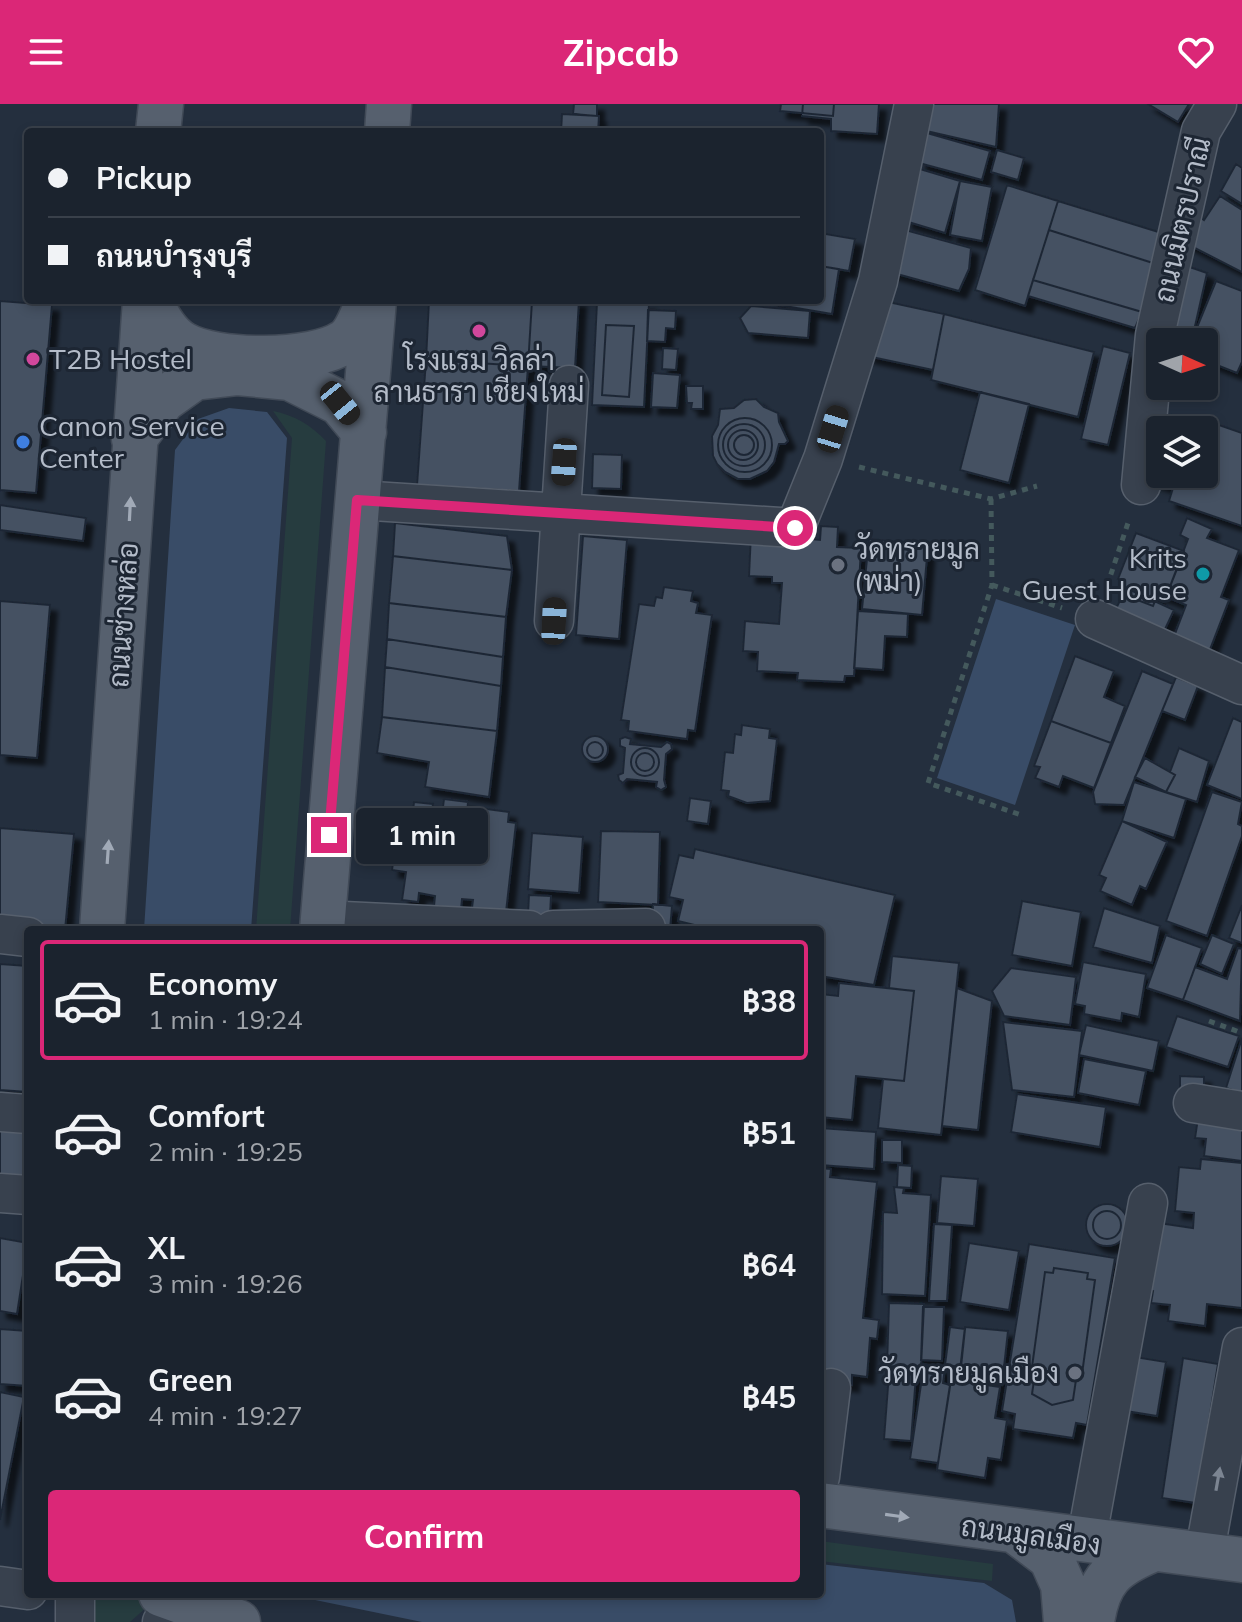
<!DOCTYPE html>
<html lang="en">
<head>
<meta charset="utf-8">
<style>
  :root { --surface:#1b232e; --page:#242b36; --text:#f1f3f6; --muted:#a0a4aa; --line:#39404a; --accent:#db2777 }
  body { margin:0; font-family:Mulish,Sarabun,sans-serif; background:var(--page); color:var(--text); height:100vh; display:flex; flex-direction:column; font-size:30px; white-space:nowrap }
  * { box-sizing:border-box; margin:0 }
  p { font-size:26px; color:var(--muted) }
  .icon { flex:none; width:44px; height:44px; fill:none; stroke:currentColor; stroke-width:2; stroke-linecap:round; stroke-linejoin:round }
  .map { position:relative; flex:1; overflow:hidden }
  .panel { position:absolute; left:24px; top:822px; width:800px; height:672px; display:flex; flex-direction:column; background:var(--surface); border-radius:8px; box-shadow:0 4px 12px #0003,0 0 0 2px var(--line) }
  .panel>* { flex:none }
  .banner { position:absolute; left:24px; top:24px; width:800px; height:176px; border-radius:8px; box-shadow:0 4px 12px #0003,0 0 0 2px var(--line); display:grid; align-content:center; height:176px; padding:0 24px; background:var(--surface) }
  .needle { width:52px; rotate:93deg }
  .controls { position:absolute; left:1146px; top:224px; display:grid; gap:16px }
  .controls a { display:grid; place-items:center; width:72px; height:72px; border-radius:8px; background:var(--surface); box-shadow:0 4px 12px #0003,0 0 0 2px var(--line); font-size:40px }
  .end { position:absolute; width:36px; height:36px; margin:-18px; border:10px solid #db2777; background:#fff; box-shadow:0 0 0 4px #fff }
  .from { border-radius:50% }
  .bubble { position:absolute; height:56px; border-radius:8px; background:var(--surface); box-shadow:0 4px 12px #0003,0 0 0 2px var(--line); font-size:26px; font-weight:700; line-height:56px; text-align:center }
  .car { position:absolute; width:24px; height:48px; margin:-24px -12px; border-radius:10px; box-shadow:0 0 6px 2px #0007; background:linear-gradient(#222 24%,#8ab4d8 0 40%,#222 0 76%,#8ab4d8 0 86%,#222 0) }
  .banner b { display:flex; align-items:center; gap:28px; height:76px; font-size:30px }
  .banner b+b { border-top:2px solid var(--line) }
  .banner i { width:20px; height:20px; background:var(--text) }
  ul { padding:14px 0 0; list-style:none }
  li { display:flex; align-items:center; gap:24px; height:120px; margin:0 16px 12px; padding:0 8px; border:4px solid transparent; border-radius:8px }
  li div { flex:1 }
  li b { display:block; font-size:30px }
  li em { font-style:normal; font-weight:700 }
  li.current { border-color:var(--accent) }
  li>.icon { width:72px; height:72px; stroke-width:1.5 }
  .action { display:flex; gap:16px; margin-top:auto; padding:16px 24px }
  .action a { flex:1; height:92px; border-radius:8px; background:var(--accent); color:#fff; font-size:32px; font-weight:700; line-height:92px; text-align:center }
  header { display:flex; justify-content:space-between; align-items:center; height:104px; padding:0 24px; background:var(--accent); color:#fff; font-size:36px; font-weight:700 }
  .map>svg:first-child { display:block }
</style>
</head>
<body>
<header><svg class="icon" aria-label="menu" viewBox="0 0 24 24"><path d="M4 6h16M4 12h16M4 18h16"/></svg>Zipcab<svg class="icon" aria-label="heart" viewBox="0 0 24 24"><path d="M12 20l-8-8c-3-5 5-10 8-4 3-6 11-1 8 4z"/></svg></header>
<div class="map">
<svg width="1242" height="1518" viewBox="0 0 1242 1518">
  <defs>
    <filter id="shadow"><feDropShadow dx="7" dy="7" stdDeviation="2" flood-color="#0009"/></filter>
  </defs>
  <rect width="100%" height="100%" fill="#242f3e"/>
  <!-- green -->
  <path fill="#263c3f" d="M 273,307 C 294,311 311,321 326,337 L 290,826 L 256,826 L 292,334 Z
    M 820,1437 L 993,1460 L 992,1477 L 820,1457 Z
    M 90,1490 L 138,1490 L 148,1502 L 130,1518 L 90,1518 Z"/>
  <!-- water -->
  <path fill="#394c67" d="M 229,304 L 267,308 L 287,334 L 251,826 L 144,826 L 175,346 L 198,315 Z
    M 996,495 L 1075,521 L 1015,701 L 937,674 Z
    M 820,1460 L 984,1479 L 1012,1496 L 1016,1518 L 422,1518 L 286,1490 L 820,1490 Z"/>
  <!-- building -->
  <path fill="#455162" stroke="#1f2835" stroke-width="2" filter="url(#shadow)" d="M 574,0 L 597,0 L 597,12 L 573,10 Z
    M 781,0 L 834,0 L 833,12 L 780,7 Z
    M 803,0 L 879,0 L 877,30 L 831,27 L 831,15 L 802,12 Z
    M 929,0 L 999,0 L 996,43 L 922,26 Z
    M 1148,0 L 1189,0 L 1178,18 Z
    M 562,10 L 599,12 L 598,28 L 561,28 Z
    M 927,29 L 990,47 L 982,76 L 919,59 Z
    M 997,46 L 1024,54 L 1018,76 L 991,68 Z
    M 1236,60 L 1242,64 L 1242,100 L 1221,87 Z
    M 920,65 L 960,77 L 945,129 L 905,117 Z
    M 960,77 L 992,83 L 982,137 L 950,131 Z
    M 1007,81 L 1058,97 L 1025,202 L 975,186 Z
    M 1220,92 L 1242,106 L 1242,168 L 1185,139 L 1191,107 L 1204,116 Z
    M 1058,97 L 1165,130 L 1156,160 L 1049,126 Z
    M 898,124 L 971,144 L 969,165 L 959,187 L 886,167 Z
    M 1049,126 L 1156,160 L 1142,208 L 1033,176 Z
    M 820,129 L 855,135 L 849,167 L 820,162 Z
    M 1181,160 L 1207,169 L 1193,231 L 1166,226 Z
    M 820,162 L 839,165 L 832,210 L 773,200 L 772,196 L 820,196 Z
    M 1033,176 L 1142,208 L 1135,224 L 1028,192 Z
    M 1216,177 L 1242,187 L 1242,258 L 1237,269 L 1204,256 L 1204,238 L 1191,238 Z
    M 429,196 L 532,197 L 528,262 L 426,256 Z
    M 542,196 L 579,196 L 575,264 L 528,262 L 532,197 Z
    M 879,196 L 944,210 L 933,266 L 867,252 Z
    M 0,197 L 52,201 L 36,389 L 0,386 Z
    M 597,198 L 649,200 L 644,303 L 592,301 Z
    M 751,202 L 810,207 L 808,234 L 748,229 L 740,214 Z
    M 648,206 L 676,207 L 675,225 L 666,224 L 665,238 L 647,237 Z
    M 944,210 L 1094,248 L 1078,313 L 931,276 Z
    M 606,221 L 634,222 L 629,293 L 602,291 Z
    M 1103,242 L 1130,249 L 1108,341 L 1081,335 Z
    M 663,244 L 678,245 L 676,266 L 662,265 Z
    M 426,256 L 528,262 L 519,387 L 417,381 Z
    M 653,269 L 680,271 L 677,304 L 651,303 Z
    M 686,282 L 703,282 L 703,305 L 691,305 L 692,299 L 687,299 Z
    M 980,288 L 1029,300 L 1009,379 L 960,366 Z
    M 756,295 L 764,303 L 778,309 L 779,318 L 788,337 L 785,340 L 779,340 L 774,358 L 767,367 L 750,375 L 738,375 L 725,368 L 717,360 L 713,352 L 712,332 L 718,321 L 720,305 L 734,304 L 744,296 Z
    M 1172,311 L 1197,320 L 1199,314 L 1242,329 L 1242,422 L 1169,397 L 1173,384 L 1150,376 L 1160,370 L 1204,370 L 1204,326 L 1167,326 Z
    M718 341a27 27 0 1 1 54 0a27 27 0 1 1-54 0Z
    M723 341a21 21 0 1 1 42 0a21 21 0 1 1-42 0Z
    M728 341a15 15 0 1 1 30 0a15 15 0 1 1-30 0Z
    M734 341a10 10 0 1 1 20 0a10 10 0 1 1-20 0Z
    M 593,350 L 622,351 L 621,385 L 592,384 Z
    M 0,401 L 86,414 L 83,437 L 0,426 Z
    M 1187,414 L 1212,425 L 1207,434 L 1239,446 L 1221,493 L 1229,496 L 1209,548 L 1173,535 L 1186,501 L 1166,493 L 1188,435 L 1180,431 Z
    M 395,419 L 507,432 L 512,466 L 393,452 Z
    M 821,422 L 838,423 L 837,443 L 861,444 L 854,572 L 845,572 L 844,578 L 797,576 L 798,569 L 757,567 L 758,548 L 743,547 L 745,517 L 779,520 L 782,479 L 772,479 L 772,473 L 749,472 L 751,429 L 820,436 Z
    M 1136,429 L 1184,447 L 1166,493 L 1158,490 L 1153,502 L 1119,489 L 1124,477 L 1118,475 Z
    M 583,432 L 627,436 L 619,535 L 576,531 Z
    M 869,435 L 928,441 L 922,511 L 862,505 Z
    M 393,452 L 512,466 L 506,513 L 389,499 Z
    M 664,483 L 693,487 L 691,497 L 698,499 L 696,509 L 712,511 L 695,627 L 688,626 L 687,635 L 628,627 L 629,617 L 621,616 L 639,500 L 654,502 L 656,493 L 662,494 Z
    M 1126,484 L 1174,506 L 1159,538 L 1111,515 Z
    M 0,497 L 50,501 L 37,654 L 0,651 Z
    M 389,499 L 506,513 L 503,553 L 387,535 Z
    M 858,507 L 908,510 L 907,533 L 885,532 L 883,566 L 854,564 Z
    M 387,535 L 503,553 L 501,582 L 385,563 Z
    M 1075,552 L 1114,567 L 1104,593 L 1125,602 L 1111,639 L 1051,617 Z
    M 385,563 L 501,582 L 497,627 L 382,613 Z
    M 1142,567 L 1173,580 L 1124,701 L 1095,700 L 1093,688 Z
    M 1176,573 L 1198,582 L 1185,616 L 1162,607 Z
    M 382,613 L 497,627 L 489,693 L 425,683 L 429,658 L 377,649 Z
    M 1233,614 L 1242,618 L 1242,695 L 1207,681 Z
    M 1051,617 L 1111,639 L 1094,684 L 1063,672 L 1059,683 L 1035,674 L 1040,663 L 1034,662 Z
    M 742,621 L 770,625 L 769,634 L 777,635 L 770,697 L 747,699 L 728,692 L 729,687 L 721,686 L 725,648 L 733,649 L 735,630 L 741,631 Z
    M582 645a13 13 0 1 1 26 0a13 13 0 1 1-26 0Z
    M 625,633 L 631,635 L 630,640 L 661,643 L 667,638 L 671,640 L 672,645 L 666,650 L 664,676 L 666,683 L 661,686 L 656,683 L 657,678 L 627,675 L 623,679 L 619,676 L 618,671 L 623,669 L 625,644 L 620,642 L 620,635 Z
    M587 646a8 8 0 1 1 16 0a8 8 0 1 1-16 0Z
    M631 658a14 14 0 1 1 28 0a14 14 0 1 1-28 0Z
    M 1179,644 L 1209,657 L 1197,698 L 1166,688 L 1175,671 L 1170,668 Z
    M636 658a9 9 0 1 1 18 0a9 9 0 1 1-18 0Z
    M 1145,654 L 1175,671 L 1166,688 L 1135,673 Z
    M 1134,678 L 1186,695 L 1174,734 L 1122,717 Z
    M 1212,688 L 1242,698 L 1238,720 L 1242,722 L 1242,732 L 1207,832 L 1166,817 Z
    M 690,694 L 711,697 L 708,720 L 687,717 Z
    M 444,695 L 468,698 L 467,713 L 478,715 L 479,704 L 509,708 L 508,718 L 516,719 L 506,808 L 472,804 L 473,796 L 462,795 L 461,805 L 434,802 L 435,792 L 419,789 L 418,798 L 402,796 L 406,768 L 392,766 L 398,721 L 411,723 L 414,698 L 433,700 L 432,709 L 442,710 Z
    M 1122,717 L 1167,738 L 1146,785 L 1140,782 L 1132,801 L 1100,787 L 1106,774 L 1099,771 Z
    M 0,724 L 74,730 L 65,826 L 0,825 Z
    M 601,727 L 660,728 L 658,801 L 598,798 Z
    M 532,729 L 583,733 L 579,789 L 528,785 Z
    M 695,745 L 895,791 L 874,881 L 820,872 L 820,826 L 715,826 L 678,817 L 683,796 L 669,793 L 679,751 L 693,754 Z
    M 529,791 L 551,792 L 550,811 L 528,810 Z
    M 1022,797 L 1081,808 L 1072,862 L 1012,851 Z
    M 653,800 L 672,802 L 670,826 L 656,826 L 652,822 Z
    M 1242,801 L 1242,839 L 1229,834 Z
    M 1104,804 L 1160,822 L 1152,859 L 1093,843 Z
    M 1166,831 L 1202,844 L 1183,896 L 1147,884 Z
    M 1212,831 L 1234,840 L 1222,870 L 1200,860 Z
    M 1238,844 L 1242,845 L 1240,917 L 1183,896 L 1195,863 L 1227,875 Z
    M 892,852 L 959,859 L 941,1031 L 878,1024 L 883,975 L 904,977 L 914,887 L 889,884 Z
    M 1083,858 L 1146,870 L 1139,913 L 1122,909 L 1121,917 L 1084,910 L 1085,902 L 1075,900 Z
    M 0,860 L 28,862 L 28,988 L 0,986 Z
    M 1011,864 L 1076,873 L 1070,921 L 1004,912 L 992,887 Z
    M 839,879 L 914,887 L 904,977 L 856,972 L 852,1016 L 820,1013 L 820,895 L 821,890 L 838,892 Z
    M 957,884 L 992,897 L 978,1026 L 942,1022 Z
    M 1177,912 L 1239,932 L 1228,963 L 1166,943 Z
    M 1003,918 L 1082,927 L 1074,993 L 1012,986 Z
    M 1086,921 L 1159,937 L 1153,967 L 1079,951 Z
    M 1242,934 L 1242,989 L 1226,984 Z
    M 1084,955 L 1146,967 L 1139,1001 L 1078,989 Z
    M 1180,972 L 1204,973 L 1204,988 L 1180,988 Z
    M 1017,990 L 1106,1003 L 1100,1043 L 1011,1028 Z
    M 1198,1014 L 1242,1019 L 1242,1057 L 1204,1052 L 1206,1035 L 1195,1034 Z
    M 0,1024 L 28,1026 L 26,1084 L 0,1082 Z
    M 820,1024 L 876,1028 L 874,1065 L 820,1061 Z
    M 882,1036 L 902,1036 L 902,1059 L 882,1058 Z
    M 1201,1055 L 1242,1059 L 1242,1204 L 1207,1200 L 1205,1222 L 1168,1217 L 1170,1201 L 1151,1199 L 1153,1187 L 1145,1186 L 1152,1118 L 1193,1124 L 1194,1109 L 1175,1107 L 1179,1063 L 1200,1065 Z
    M 898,1061 L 912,1062 L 911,1084 L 897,1083 Z
    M 820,1064 L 831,1065 L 830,1073 L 877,1078 L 863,1214 L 879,1216 L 877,1235 L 870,1234 L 867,1273 L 852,1271 L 852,1281 L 820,1276 Z
    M 941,1072 L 978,1075 L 974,1122 L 937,1119 Z
    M 894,1083 L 904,1084 L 903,1089 L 931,1091 L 925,1192 L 882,1190 L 883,1108 L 897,1109 Z
    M1086 1121a21 21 0 1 1 42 0a21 21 0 1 1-42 0Z
    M1093 1121a14 14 0 1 1 28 0a14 14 0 1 1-28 0Z
    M 934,1120 L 952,1121 L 947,1197 L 929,1197 Z
    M 0,1134 L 28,1139 L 17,1210 L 0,1207 Z
    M 969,1139 L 1019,1147 L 1009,1206 L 960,1198 Z
    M 1029,1140 L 1115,1154 L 1087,1321 L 1076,1319 L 1073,1334 L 1013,1325 L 1015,1310 L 1002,1307 Z
    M 1054,1164 L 1088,1169 L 1087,1175 L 1095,1176 L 1082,1270 L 1077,1269 L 1073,1296 L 1052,1301 L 1032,1290 L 1036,1263 L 1032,1263 L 1045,1168 L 1053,1169 Z
    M 889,1199 L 924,1200 L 921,1263 L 887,1262 Z
    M 923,1203 L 944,1203 L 942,1257 L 921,1256 Z
    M 950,1223 L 965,1225 L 961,1263 L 945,1261 Z
    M 965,1223 L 1008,1227 L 1002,1281 L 959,1275 Z
    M 0,1225 L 28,1227 L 28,1282 L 0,1280 Z
    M 1135,1253 L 1166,1258 L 1157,1312 L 1126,1307 Z
    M 1183,1254 L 1218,1260 L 1196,1399 L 1162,1394 Z
    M 924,1260 L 945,1264 L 943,1279 L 950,1281 L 938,1359 L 910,1355 Z
    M 889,1269 L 916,1271 L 911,1337 L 884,1335 Z
    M 951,1276 L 1000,1283 L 995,1314 L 1007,1316 L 1001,1356 L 988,1354 L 985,1374 L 937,1366 Z
    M 0,1288 L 24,1293 L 0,1416 Z"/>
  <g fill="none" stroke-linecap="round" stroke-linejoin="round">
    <!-- minor casing -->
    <g stroke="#565f6c" stroke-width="41">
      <path id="minor" d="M 1141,381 L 1155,231 L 1201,27 L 1217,0
        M 357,396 L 795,424 L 823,355 L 878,177 L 914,0
        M 1095,515 L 1242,581
        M 554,517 L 569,281
        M 323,816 L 529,826
        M 553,826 L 646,824
        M 0,830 L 28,833
        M 1193,999 L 1242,1007
        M 0,1008 L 28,1010
        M 0,1089 L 28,1091
        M 820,1373 L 831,1284
        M 1086,1438 L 1148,1099
        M 1204,1452 L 1242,1243
        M 0,1482 L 28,1486
        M 75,1490 L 75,1518
        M 162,1518 L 212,1510"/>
    </g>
    <!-- major casing -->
    <g stroke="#414a57" stroke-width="47">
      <path id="major" d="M 158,28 L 161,0
        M 387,28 L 389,0
        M 150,196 C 157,212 167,231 183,240 C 215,259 313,259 344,238 C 356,231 363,208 369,196
        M 134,335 L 163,296 L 194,274 L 238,269 L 290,274 L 340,299 L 364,328
        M 102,826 L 145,196
        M 322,826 L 374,196
        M 820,1401 L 1242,1456
        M 1018,1429 L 1051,1454 L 1063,1481 L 1066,1518
        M 161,1490 L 238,1518
        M 1092,1518 C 1098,1476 1113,1462 1152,1446"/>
    </g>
    <!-- path -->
    <path stroke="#44595c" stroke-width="5" stroke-dasharray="6 6" stroke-linecap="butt" d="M 859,363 L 991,395 L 1037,382
      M 991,395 L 992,481 L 928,679 L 1021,711
      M 992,481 L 1062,504
      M 1107,482 L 1129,416
      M 1209,917 L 1242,929"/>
    <!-- minor -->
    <use href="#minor" stroke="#38414e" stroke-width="38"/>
    <!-- major -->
    <use href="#major" stroke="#56606e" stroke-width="44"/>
  </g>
  <!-- one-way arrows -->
  <defs><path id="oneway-solid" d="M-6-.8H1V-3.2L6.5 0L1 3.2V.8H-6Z" transform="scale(2)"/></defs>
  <g fill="#a1aab7">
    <use href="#oneway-solid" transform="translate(130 405) rotate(-87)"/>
    <use href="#oneway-solid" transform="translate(108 748) rotate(-86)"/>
    <use href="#oneway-solid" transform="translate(897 1412) rotate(8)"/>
  </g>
  <use fill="#7c8592" href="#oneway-solid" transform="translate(1218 1375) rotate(-80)"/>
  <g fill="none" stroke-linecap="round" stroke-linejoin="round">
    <!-- route -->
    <path stroke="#db2777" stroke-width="10" d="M 329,731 L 357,396 L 795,424"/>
  </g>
  <!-- markers -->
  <g fill="#d1479c" stroke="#1d2633" stroke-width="3">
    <circle cx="479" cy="227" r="8"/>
    <circle cx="33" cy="255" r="8"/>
  </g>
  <circle fill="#3f7fe0" stroke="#1d2633" stroke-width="3" cx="23" cy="338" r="8"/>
  <g fill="#6b7280" stroke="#1d2633" stroke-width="3">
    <circle cx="838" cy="461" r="8"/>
    <circle cx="1075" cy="1269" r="8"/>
  </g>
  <circle fill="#0f9aa8" stroke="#1d2633" stroke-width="3" cx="1203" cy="470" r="8"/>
  <g text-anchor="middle" stroke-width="6" stroke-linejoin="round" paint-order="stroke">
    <!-- street labels -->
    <g font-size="28" fill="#b4bcc9" stroke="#1d2633">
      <text transform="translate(1182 116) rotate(-77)" y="10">ถนนมิตรปราณี</text>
      <text transform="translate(123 511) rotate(-86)" y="10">ถนนช่างหล่อ</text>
      <text transform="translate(1031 1431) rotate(8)" y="10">ถนนมูลเมือง</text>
    </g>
    <!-- poi labels -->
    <g font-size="28" fill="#b4bcc9" stroke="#1d2633" text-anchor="start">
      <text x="49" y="265">T2B Hostel</text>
      <text x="479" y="266" text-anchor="middle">โรงแรม วิลล่า<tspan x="479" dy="32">ลานธารา เชียงใหม่</tspan></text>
      <text x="39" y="332">Canon Service<tspan x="39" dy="32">Center</tspan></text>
      <text x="854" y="455">วัดทรายมูล<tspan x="854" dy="32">(พม่า)</tspan></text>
      <text x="1187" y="464" text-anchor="end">Krits<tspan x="1187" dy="32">Guest House</tspan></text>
      <text x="1059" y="1279" text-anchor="end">วัดทรายมูลเมือง</text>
    </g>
  </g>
</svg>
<div class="controls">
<a><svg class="needle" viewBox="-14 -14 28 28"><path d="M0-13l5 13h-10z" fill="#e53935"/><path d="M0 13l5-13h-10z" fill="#a0a4aa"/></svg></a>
<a><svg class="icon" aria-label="layers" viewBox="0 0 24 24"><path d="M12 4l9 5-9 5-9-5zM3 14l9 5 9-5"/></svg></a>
</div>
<i class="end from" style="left:795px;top:424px"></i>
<i class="end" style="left:329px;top:731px"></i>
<div class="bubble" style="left:356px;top:704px;width:132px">1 min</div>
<i class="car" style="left:340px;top:299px;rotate:141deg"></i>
<i class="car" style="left:833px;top:325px;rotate:17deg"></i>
<i class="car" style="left:564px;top:358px;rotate:184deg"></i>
<i class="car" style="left:554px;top:517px;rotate:3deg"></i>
<div class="banner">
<b><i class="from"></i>Pickup</b>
<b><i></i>ถนนบำรุงบุรี</b>
</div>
<section class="panel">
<ul>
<li class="current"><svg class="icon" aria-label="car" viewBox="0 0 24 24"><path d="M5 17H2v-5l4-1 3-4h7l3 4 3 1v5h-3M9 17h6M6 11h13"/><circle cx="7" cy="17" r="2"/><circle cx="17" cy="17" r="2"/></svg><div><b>Economy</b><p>1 min · 19:24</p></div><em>฿38</em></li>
<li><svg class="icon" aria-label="car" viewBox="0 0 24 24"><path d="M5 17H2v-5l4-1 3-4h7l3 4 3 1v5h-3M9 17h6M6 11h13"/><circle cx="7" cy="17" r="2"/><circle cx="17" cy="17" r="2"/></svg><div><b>Comfort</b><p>2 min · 19:25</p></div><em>฿51</em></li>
<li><svg class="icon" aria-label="car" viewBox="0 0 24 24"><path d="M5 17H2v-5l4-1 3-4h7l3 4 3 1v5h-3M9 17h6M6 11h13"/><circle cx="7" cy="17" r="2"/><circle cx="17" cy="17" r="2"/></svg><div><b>XL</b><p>3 min · 19:26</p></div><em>฿64</em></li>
<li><svg class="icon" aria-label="car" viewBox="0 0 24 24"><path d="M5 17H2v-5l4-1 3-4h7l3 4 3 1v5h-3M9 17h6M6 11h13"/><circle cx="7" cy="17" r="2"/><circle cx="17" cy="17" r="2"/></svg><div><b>Green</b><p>4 min · 19:27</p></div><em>฿45</em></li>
</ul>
<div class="action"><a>Confirm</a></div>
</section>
</div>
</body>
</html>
